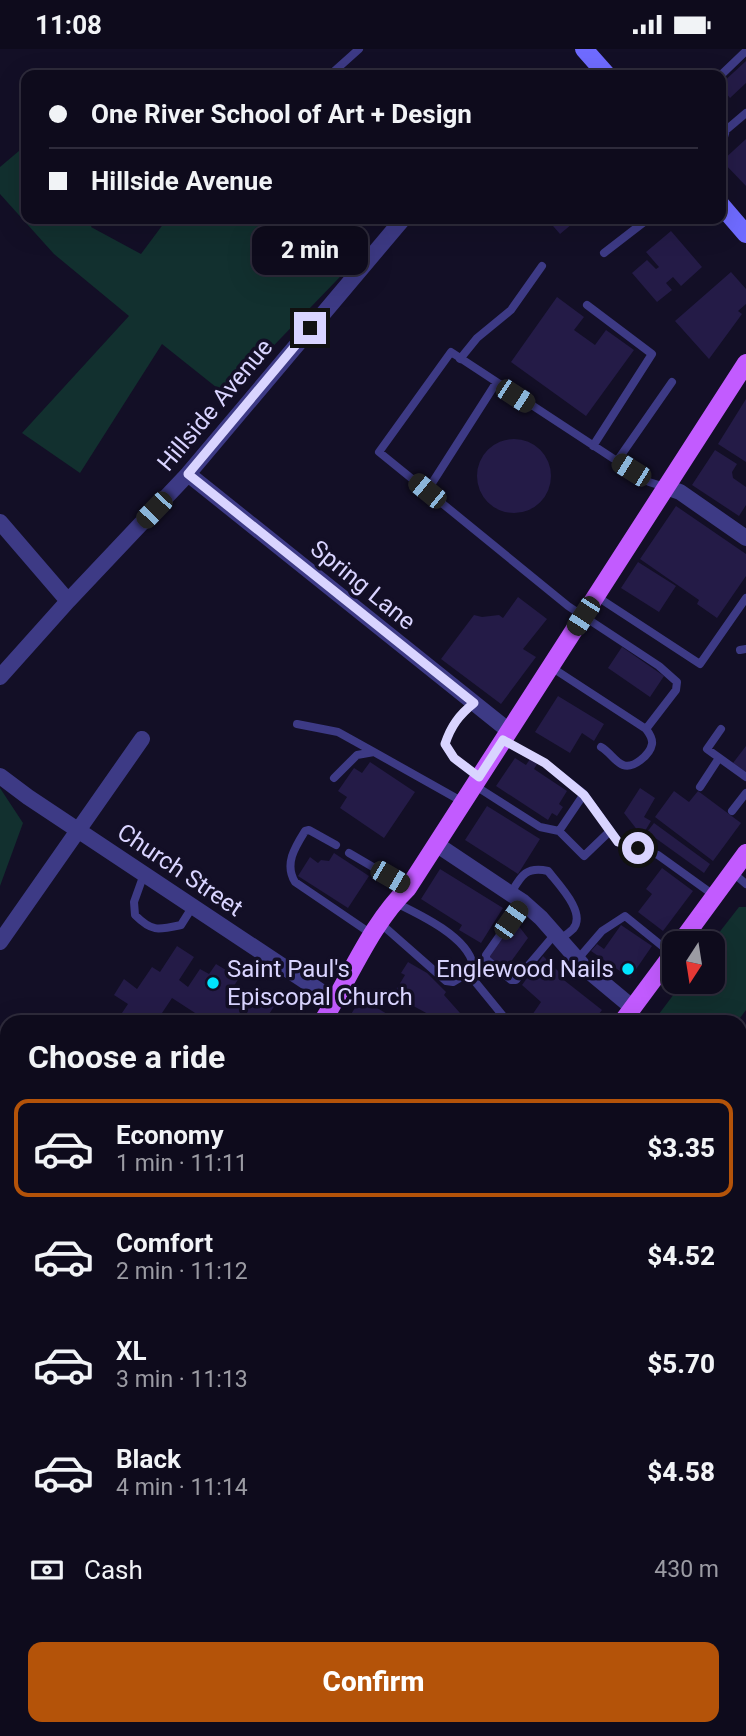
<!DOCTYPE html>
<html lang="en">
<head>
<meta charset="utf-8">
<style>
  :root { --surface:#0e0b1c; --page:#171425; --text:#f1f3f6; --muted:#9b9ba3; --line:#2e2b3b; --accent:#b45309 }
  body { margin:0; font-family:Roboto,sans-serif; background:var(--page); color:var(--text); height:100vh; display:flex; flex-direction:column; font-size:26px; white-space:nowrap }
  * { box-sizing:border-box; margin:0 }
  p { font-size:23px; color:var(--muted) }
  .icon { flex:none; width:38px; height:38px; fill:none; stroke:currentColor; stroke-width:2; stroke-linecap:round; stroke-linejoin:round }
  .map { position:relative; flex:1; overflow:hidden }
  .details { position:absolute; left:0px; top:966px; width:747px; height:721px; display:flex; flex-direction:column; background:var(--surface); border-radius:21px 21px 0 0; box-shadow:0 7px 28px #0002,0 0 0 2px var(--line) }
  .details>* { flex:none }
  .top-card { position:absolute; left:21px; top:21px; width:705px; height:154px; border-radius:14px; box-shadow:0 7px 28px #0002,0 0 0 2px var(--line); display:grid; align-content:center; height:154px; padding:0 28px; background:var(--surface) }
  .needle { width:46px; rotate:192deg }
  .buttons { position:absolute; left:662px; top:882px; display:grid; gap:14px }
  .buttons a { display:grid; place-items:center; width:63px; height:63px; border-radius:14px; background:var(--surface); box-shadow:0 7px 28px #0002,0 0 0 2px var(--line); font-size:35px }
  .end { position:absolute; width:32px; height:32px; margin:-16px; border:9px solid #d9d4ff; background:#111; box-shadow:0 0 0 4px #111 }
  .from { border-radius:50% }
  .bubble { position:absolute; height:49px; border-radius:14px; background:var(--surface); box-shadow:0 7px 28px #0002,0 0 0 2px var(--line); font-size:23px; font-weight:800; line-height:49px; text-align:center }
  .car { position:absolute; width:21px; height:42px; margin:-21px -10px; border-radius:9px; box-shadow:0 0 5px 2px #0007; background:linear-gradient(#222 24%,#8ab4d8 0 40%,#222 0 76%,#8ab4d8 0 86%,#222 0) }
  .top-card b { display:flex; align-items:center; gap:24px; height:66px; font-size:26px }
  .top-card b+b { border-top:2px solid var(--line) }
  .top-card i { width:18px; height:18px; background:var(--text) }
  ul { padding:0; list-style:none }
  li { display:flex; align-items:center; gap:21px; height:98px; margin:0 14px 10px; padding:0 14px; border:4px solid transparent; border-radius:14px }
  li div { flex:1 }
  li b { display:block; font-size:26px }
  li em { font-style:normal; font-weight:800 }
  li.selected { border-color:var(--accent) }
  li>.icon { width:63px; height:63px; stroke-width:1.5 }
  h2 { padding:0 28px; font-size:32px; line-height:84px }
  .pay { display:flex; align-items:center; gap:18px; height:77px; padding:0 28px; font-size:26px }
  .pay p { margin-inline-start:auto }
  .action { display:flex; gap:14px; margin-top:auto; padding:14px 28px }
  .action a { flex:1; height:80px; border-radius:14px; background:var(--accent); color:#fff; font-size:28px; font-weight:800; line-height:80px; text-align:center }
  .status { display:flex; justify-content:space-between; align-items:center; height:49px; padding:0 35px; background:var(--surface); direction:ltr }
  .status svg { height:19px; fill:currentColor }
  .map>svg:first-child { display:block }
</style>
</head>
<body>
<div class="status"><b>11:08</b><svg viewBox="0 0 49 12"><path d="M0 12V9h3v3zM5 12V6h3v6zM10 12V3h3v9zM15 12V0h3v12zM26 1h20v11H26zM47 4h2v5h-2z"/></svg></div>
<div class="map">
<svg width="746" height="1687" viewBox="0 0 746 1687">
  <rect width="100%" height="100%" fill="#130f26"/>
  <!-- green -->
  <path fill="#12302f" d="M 26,96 L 26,170 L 95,170 L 91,178 L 141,205 L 167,170 L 268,170 L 301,200 L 337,170 L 343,170 L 364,203 L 226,346 L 162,295 L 80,424 L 22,384 L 129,267 L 54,205 L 0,145 L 0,118 Z
    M 0,739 L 23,774 L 0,837 Z
    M 739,858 L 746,858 L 746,961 L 737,973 L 653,973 L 683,933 L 712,933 L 711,894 Z
    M 746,1158 L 746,1350 L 740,1357 L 740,1165 Z"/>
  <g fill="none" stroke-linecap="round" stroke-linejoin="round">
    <!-- stream -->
    <path stroke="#0c2248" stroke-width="4.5" d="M 318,1687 L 320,1680"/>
  </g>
  <!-- building -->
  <path fill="#241b47" d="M 746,12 L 746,34 L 730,49 L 721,38 L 721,35 Z
    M 746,90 L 746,137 L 722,112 Z
    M 541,170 L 578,170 L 560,185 L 547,170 L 544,173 Z
    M 671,182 L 702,218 L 681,237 L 673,228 L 666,234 L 672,241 L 657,253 L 632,224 L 647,211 L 656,220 L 659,218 L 646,203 Z
    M 731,223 L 746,240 L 746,255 L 738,262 L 742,265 L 709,310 L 675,272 Z
    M 557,248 L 584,268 L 574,281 L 595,296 L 606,281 L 634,301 L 586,367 L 511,313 Z
    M 746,350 L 746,413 L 718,395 Z
    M477 427a37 37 0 1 1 74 0a37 37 0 1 1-74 0Z
    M 715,401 L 737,415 L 732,423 L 733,429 L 746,438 L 746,456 L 739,467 L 692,436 Z
    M 676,457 L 746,505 L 746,527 L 717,569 L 697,555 L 699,551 L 640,510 Z
    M 638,513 L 676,537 L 659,563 L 621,539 Z
    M 518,548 L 547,570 L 523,600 L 536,608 L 501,655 L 441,610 L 474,566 L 482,568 L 499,566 L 503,569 Z
    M 622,598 L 664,627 L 650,648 L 608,619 Z
    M 558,647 L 604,675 L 594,692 L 582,684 L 570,704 L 535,683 Z
    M 746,697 L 746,723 L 733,714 Z
    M 515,709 L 526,716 L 530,710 L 537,715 L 534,720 L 567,742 L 559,755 L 563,758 L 557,767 L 552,764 L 548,771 L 496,737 Z
    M 370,713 L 415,743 L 384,789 L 340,759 L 347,748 L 338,742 L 354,719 L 362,724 Z
    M 640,739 L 655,749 L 644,768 L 651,772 L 642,787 L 624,764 Z
    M 674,742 L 689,753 L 698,742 L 741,774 L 713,812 L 655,768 Z
    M 487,757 L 540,790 L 518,825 L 465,791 Z
    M 654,774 L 710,815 L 704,824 L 647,783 Z
    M 334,804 L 369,827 L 348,859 L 298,827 L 310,808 L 318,814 L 321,811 L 329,812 Z
    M 662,819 L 693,842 L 663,882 L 638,863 L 652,845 L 646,840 Z
    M 440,820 L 503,859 L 481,894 L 459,881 L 462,876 L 421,850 Z
    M 514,871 L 528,889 L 505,921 L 488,908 Z
    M 621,876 L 652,897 L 630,929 L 591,902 L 597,895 L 604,900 Z
    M 177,897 L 194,908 L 179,931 L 188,938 L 200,920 L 209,925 L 216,915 L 239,929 L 232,940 L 259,958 L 265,949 L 275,956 L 264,973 L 226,973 L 215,966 L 209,973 L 172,949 L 156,973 L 129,973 L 120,967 L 128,955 L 114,946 L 124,930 L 137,940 L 152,918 L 160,923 Z
    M 543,907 L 559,923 L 560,928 L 602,961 L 593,973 L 534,973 L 530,969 L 541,953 L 522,936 Z
    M 408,913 L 427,924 L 446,943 L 444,946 L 468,973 L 436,973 L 430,966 L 393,946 L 405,926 L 401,924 Z
    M 361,949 L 400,973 L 359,973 L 350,967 Z
    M 746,1646 L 746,1687 L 725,1687 L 729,1680 L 740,1680 L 740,1658 Z"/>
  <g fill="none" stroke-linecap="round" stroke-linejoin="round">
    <!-- service -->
    <path stroke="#3d3a85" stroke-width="8" d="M 330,26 L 359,0
      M 721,26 L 746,2
      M 721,99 L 726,81 L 746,64
      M 604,204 L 648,170
      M 587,256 L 652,305 L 593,397
      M 460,310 L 477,289 L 511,261 L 542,217
      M 496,334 L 427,442 L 568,557 L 659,617 L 677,633 L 676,641 L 646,680
      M 617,412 L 672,333
      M 427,442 L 379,403 L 451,303 L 649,433 L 665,438
      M 596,547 L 700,615 L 746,549
      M 740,601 L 746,600
      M 551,618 L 646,680 C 649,684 653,689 652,695 C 650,706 633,720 623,716 C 615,713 610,703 601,698
      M 474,654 C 459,666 451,677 445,695 L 454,709 L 479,728
      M 297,675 L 338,683 L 374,703
      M 721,680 L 707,700 L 746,728
      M 503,691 L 545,714 L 584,745 L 618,792 L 658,806 L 715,847
      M 334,729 L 357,706 L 374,703 L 463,753
      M 474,736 L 540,778 L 559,782 L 584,745
      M 700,738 L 719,709
      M 732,762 L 746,744
      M 559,782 L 584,807 L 610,782
      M 336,796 L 309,781 L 305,782 C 295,798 284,815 295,833 L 373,886
      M 349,804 L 407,838
      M 732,823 L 746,835
      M 144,825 L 134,853 L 135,866 C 152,883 158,881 181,876 L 193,857
      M 511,844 C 521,827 526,817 548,822 C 558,835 587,864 573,880 C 569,884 563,888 559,891
      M 523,853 L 486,906 L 486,910 L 511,931 L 516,931 L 555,885
      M 380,874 L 446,932 L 453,933 L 468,924 L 473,916 C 468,888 419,865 396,854
      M 577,911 L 602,882 L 625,867 L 672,905
      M 468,924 L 508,973
      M 0,1159 L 7,1149
      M 0,1229 L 7,1233
      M 0,1306 L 7,1310
      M 203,1684 L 207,1680"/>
    <!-- minor -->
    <path stroke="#3d3a85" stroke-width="16" d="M 188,425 L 509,682
      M 666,438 L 680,443 L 746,489
      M 0,473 L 68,552
      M 0,628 L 68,552 L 188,425 L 403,170
      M 0,727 L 28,748 L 335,952
      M 436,795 L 523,853 L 541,869 L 585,919 L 633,959
      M 0,893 L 142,690
      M 740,1142 L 746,1135
      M 740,1375 L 746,1368
      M 740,1533 L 746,1540
      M 740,1575 L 746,1567
      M 0,1578 L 7,1586
      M 91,1680 L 97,1687
      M 506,1687 L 509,1680
      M 683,1687 L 686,1680"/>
    <!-- secondary -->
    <path stroke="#6f6bff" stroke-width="18" d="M 584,0 L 607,26
      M 721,156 L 746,185"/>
    <!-- primary -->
    <path stroke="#c25bff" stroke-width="18" d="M 680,894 L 746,804
      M 322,973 C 350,929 370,876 408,839 L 746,314
      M 622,973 L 674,903
      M 0,1472 L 7,1461
      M 139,1687 L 142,1680"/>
  </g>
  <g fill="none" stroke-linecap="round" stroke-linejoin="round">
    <!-- route -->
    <path stroke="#d9d4ff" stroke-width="9" d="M 310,279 L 188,425 L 474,654 C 459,666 451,677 445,695 L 454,709 L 479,728 L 503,691 L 545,714 L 584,746 L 618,793 L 638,799"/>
  </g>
  <!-- markers -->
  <g fill="#00e5ff" stroke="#130f26" stroke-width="2.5">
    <circle cx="628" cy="920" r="7"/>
    <circle cx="213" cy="934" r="7"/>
  </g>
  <g text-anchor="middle" stroke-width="7" stroke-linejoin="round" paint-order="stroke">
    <!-- street labels -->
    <g font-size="24" fill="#d9d4ff" stroke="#130f26">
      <text transform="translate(215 356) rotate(-50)" y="8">Hillside Avenue</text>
      <text transform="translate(363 536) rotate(39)" y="8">Spring Lane</text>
      <text transform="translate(180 821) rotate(34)" y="8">Church Street</text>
    </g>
    <!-- poi labels -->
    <g font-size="24" fill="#d9d4ff" stroke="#130f26" text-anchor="start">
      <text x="227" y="928">Saint Paul's<tspan x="227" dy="28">Episcopal Church</tspan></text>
      <text x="614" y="928" text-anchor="end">Englewood Nails</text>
    </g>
  </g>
</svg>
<div class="buttons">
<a><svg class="needle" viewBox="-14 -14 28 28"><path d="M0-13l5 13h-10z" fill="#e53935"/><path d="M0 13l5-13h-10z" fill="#9b9ba3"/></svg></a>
</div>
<i class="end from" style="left:638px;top:799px"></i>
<i class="end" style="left:310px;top:279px"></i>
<div class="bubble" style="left:252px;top:177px;width:116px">2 min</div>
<i class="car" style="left:515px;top:347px;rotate:123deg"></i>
<i class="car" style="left:631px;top:421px;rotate:302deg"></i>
<i class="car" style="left:427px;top:442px;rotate:309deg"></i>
<i class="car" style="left:154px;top:461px;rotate:224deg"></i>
<i class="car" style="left:583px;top:567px;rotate:213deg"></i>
<i class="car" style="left:390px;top:828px;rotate:120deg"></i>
<i class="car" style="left:511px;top:871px;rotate:35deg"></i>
<div class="top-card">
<b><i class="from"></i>One River School of Art + Design</b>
<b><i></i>Hillside Avenue</b>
</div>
<section class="details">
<h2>Choose a ride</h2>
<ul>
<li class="selected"><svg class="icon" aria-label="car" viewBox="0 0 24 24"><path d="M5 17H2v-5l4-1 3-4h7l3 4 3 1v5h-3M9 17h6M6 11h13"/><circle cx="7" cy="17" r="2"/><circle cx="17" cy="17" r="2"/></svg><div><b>Economy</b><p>1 min · 11:11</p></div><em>$3.35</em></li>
<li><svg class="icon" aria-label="car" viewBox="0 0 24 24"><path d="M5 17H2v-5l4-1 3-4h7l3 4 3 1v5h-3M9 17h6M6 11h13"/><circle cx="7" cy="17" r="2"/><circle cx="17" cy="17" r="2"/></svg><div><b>Comfort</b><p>2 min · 11:12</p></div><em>$4.52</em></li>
<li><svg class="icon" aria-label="car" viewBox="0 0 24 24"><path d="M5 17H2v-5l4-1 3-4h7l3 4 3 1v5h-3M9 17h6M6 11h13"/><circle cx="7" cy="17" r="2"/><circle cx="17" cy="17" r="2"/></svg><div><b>XL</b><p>3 min · 11:13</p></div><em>$5.70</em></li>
<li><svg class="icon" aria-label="car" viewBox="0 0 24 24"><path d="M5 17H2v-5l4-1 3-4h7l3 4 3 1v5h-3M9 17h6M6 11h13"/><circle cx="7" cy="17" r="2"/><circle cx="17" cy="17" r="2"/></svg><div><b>Black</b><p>4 min · 11:14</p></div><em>$4.58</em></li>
</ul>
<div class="pay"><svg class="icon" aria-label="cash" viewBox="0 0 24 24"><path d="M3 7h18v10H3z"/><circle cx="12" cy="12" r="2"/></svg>Cash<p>430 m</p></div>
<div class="action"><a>Confirm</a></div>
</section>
</div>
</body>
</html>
